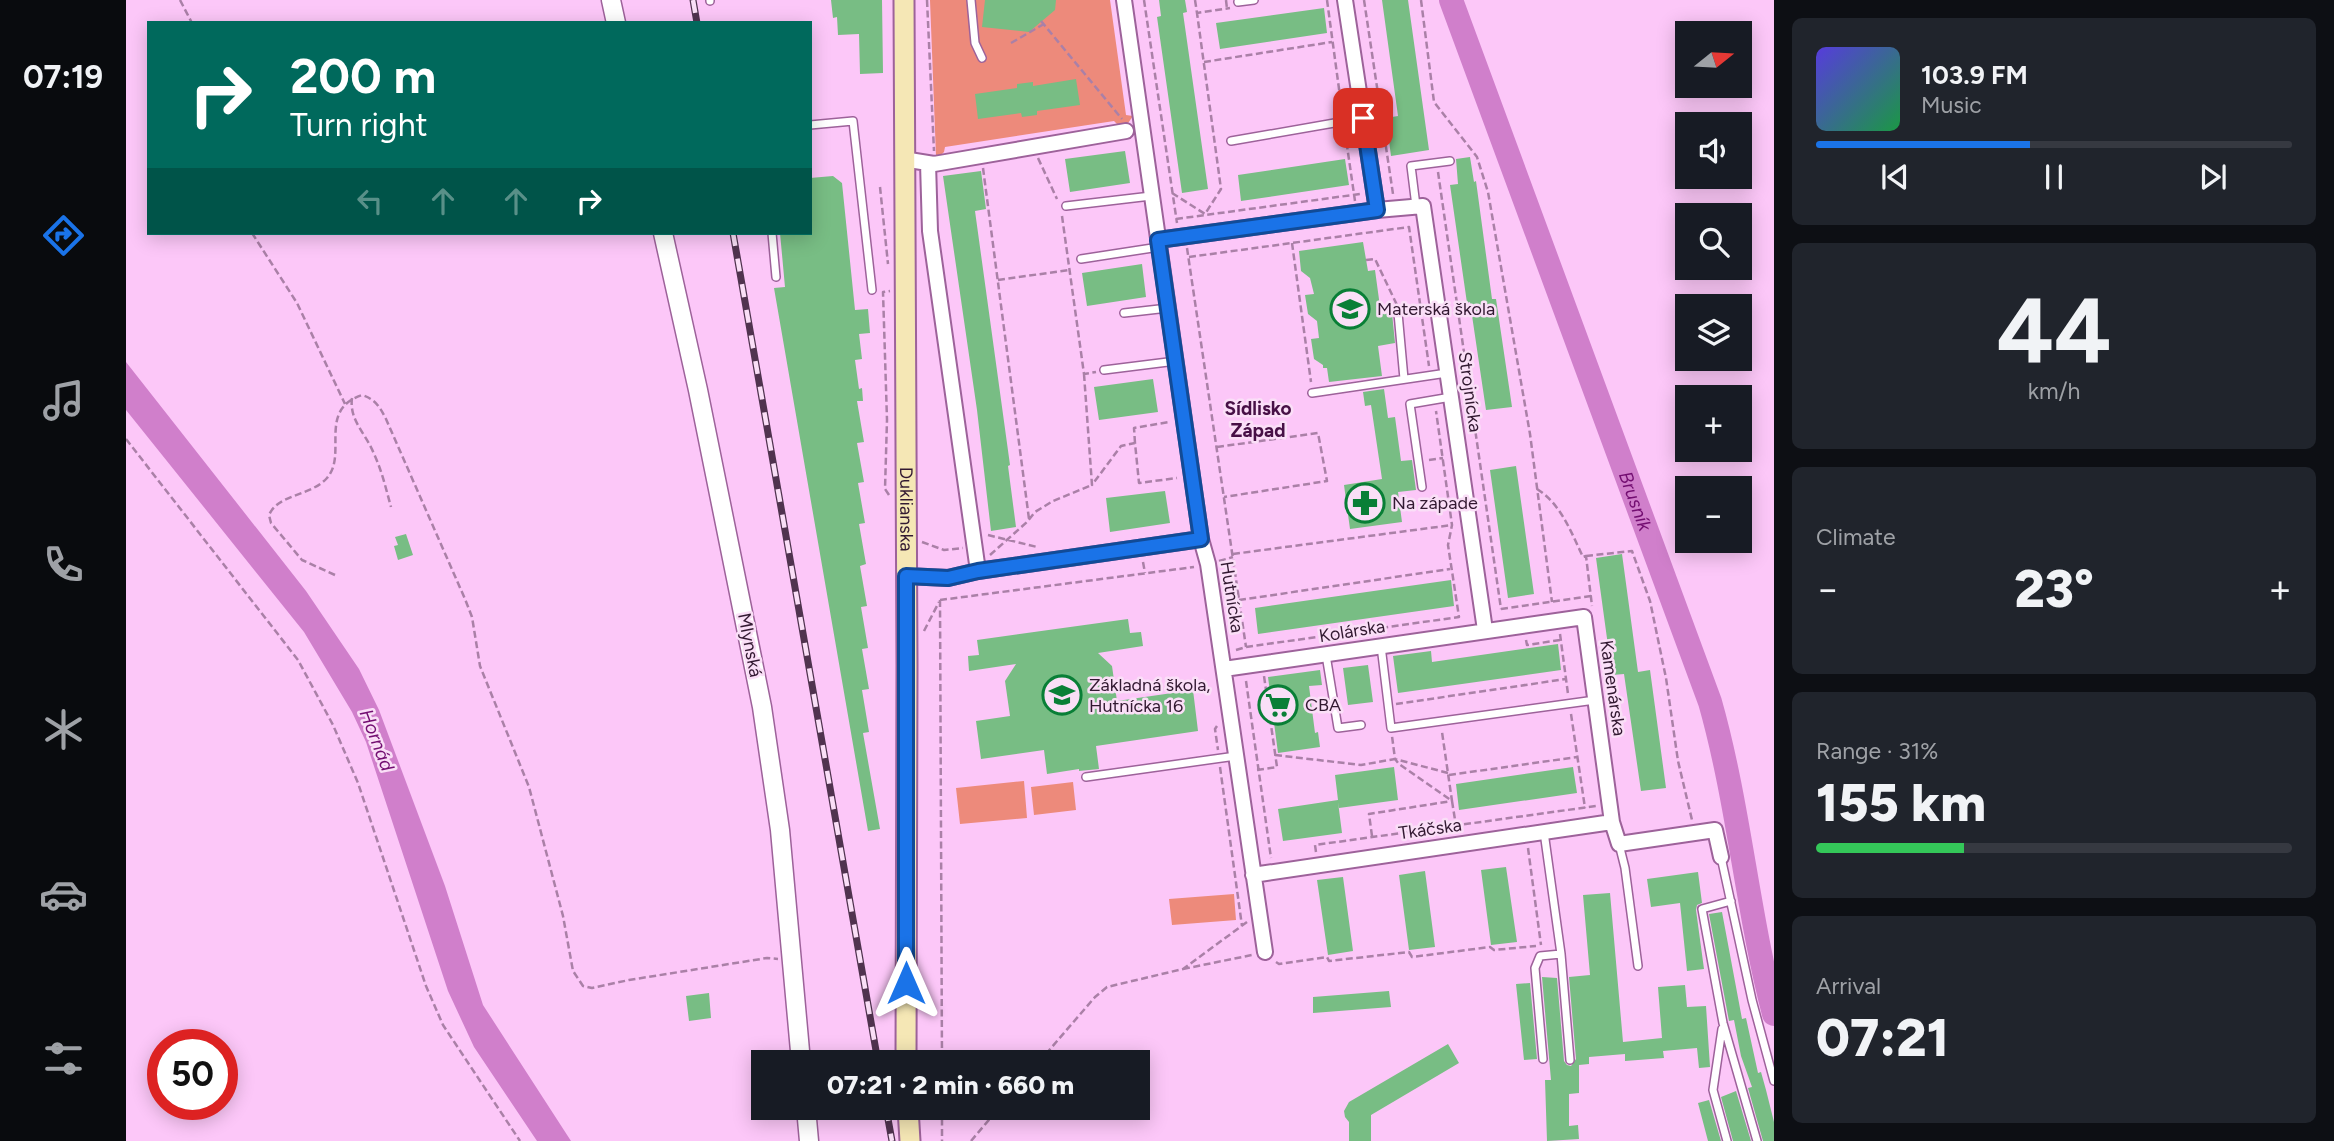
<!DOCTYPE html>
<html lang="en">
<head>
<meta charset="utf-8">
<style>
  body { margin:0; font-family:Figtree,sans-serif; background:#20242c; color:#f1f3f6; height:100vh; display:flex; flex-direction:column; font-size:26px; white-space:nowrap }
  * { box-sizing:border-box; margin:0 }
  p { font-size:23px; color:#9ea1a6 }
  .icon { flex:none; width:38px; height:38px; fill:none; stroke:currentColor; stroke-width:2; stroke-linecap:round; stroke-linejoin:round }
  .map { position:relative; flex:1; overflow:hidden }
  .sheet { display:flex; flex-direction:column; gap:18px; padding:18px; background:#0d0f14; width:560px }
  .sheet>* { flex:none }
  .top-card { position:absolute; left:21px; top:21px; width:665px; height:214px; border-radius:0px; box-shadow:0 4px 18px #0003; background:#00695c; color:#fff; overflow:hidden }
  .needle { width:46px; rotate:72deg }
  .tools { position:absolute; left:1549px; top:21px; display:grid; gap:14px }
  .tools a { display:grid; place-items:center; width:77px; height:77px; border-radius:0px; background:#171b24; box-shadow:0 4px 18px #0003; font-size:35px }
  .speed { position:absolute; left:21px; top:1029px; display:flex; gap:14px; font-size:35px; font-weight:700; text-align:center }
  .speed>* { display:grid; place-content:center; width:91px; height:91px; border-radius:50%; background:#171b24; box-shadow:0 4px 18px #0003; line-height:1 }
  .speed .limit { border:10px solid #d22; background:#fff; color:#111 }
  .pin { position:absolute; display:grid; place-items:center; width:60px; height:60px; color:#fff; margin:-30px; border-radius:14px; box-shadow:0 4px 10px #0006 }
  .me { position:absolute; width:77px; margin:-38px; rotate:0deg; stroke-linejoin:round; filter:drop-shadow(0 0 5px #0008) }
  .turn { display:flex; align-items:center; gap:24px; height:147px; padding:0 28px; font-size:32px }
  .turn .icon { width:91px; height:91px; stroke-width:2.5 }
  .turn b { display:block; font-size:49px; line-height:60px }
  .lanes { display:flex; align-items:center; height:66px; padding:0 28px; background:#0003; justify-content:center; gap:35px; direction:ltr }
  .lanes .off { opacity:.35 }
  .big { font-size:52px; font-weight:800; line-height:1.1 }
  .sheet .tile { flex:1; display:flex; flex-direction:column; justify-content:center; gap:10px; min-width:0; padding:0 24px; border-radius:10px; background:#20242c }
  .sheet .dial { align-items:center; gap:0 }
  .dial b { font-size:91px; line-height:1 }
  .song { display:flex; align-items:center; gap:21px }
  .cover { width:84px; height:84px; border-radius:10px; background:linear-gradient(135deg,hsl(250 70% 55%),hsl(140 70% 35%)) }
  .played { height:7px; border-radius:4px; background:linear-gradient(90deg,#1a73e8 45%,#363941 45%) }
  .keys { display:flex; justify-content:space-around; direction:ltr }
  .heat { display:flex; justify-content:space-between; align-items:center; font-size:38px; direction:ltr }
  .charge { height:10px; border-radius:5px; background:linear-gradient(90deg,#34c759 31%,#363941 0) }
  .trip { position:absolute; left:625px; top:1050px; width:399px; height:70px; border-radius:0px; background:#171b24; box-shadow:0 4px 18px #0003; font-weight:800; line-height:70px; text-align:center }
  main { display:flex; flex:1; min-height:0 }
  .tabs { display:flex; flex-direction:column; width:126px; justify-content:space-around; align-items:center; background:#090b0e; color:#9ea1a6 }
  .tabs .icon { width:49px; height:49px }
  .tabs .on { color:#1a73e8 }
  .tabs b { font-size:32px; color:#f1f3f6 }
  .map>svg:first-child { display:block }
  .green { fill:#ed8a7b }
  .water { fill:#d07fcb }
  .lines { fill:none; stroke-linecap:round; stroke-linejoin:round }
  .river { stroke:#d07fcb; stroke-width:24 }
  .building { fill:#78bd84 }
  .service-casing { stroke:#9d629a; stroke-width:10 }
  .minor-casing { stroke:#9d629a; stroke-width:18 }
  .tertiary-casing { stroke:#9d629a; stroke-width:21 }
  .secondary-casing { stroke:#9d629a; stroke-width:23 }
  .path { stroke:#aa80a7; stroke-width:2.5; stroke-dasharray:7 3.5; stroke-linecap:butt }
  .service { stroke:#fff; stroke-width:7 }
  .minor { stroke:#fff; stroke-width:14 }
  .tertiary { stroke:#fff; stroke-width:18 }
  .secondary { stroke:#f5e7b5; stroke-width:19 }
  .rail-casing { stroke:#50334f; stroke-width:7 }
  .rail { stroke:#fadff7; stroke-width:4.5; stroke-dasharray:13; stroke-linecap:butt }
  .route-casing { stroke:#114b97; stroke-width:18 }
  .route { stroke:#1a73e8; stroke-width:12 }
  .labels { text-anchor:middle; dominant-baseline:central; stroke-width:5; stroke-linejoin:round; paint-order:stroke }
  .poi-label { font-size:18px; fill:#321931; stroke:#fadff7; text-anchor:start }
  .street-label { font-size:18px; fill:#321931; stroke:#fadff7 }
  .neighbourhood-label { font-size:19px; font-weight:bold; fill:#471046; stroke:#fadff7 }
  .water-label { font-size:19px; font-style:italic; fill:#730e71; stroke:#fadff7 }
</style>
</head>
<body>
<main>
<nav class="tabs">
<b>07:19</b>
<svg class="icon on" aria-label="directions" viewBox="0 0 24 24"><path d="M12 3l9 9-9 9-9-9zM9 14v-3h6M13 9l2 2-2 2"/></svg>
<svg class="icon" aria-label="music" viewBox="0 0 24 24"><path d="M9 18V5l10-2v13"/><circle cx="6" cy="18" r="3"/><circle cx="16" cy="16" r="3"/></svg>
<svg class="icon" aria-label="phone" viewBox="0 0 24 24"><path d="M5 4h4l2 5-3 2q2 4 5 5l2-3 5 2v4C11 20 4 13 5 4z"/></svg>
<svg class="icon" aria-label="climate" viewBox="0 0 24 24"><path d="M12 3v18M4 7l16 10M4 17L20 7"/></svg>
<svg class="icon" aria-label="car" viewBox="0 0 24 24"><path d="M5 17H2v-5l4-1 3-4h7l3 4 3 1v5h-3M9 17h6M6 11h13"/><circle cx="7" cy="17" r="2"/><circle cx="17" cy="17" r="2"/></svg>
<svg class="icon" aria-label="filters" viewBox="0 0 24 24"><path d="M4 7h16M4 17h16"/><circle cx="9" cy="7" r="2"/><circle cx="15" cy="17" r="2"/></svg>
</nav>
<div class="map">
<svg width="1648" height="1141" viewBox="0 0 1648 1141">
  <rect width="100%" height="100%" fill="#fcc7f8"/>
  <path class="green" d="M804,0H984L1000,115L1007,116L1000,126L992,125L988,121L819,147L818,152L814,156H810Z
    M898,781L901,818L834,824L830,788Z
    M947,782L950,810L908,815L905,787Z
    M1108,894L1110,920L1046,925L1043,899Z"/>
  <path class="water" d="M0,362L180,591L233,669L253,710L319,886L357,1005L445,1141H411L348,1047L322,991L240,742L226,712L178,632L0,410Z"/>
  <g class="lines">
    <path class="river" id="s1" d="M1325,0L1584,702C1613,804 1621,911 1648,1014"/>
  </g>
  <path class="building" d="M705,0H756L757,73L734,74L733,34L712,35L711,17L707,18Z
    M859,0H930L929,10L903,32L856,27Z
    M1033,0H1059L1061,12L1057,13L1082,189L1056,193L1031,17L1035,16Z
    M1256,0H1282L1303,150L1265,156L1260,118L1272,116Z
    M1198,8L1201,33L1094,49L1090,23Z
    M950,79L954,105L911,111V115L896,117L895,113L852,119L849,94L891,88V84L907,82V86Z
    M999,151L1004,183L944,192L939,159Z
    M1344,157L1348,182L1350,181L1366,299H1370L1386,407L1360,410L1344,302L1341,303L1324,185L1332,184L1330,159Z
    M1219,159L1223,185L1115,201L1112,175Z
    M855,171L860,209L849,211L884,465L882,466L890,527L865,531L851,410L817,176Z
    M707,176L716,183L729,310L742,309L744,333L733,334L736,359L729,360L733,389L736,388L737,401H731L738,442L731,443L738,482L732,483L739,523L733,524L740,564L734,566L741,606L735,607L742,648L736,649L743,689L736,690L743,732L737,733L754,829L742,831L648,288L659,287L654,233H684V178Z
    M1237,242L1242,271L1249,270L1255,314L1266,313L1269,343L1252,346L1256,376L1203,382L1201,368H1197V365L1188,359L1185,339L1193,338L1191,321L1182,314L1179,295L1188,294L1184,278L1175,271L1173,251Z
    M1016,264L1020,297L961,306L956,273Z
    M1027,379L1032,412L973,420L968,387Z
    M1258,389L1262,418L1269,417L1275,461L1286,460L1290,490L1272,492L1276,522L1224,529L1218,485L1256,479L1245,405L1239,406L1237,392Z
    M1390,466L1408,594L1382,598L1364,470Z
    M1039,491L1044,523L984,532L980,498Z
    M280,534L287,555L272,560L268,546L272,545L269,537Z
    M1496,554L1512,672L1524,670L1540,788L1515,791L1498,674L1486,675L1470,558Z
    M1325,580L1328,606L1132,634L1129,608Z
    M1002,619L1004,633L1015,632L1017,646L972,653L986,666L991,701L1067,690L1072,731L970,746L973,769L953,771V769L921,774L918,750L855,759L850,721L884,716L879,681L890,664L843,671L842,656L853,655L851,640Z
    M1432,644L1435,670L1272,693L1267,656L1305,651L1306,662Z
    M1242,665L1247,702L1222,705L1217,668Z
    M1194,670L1196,685L1183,686L1189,733L1192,732L1194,747L1152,753L1142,677Z
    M1268,767L1272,800L1213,808L1212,802L1216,833L1157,841L1152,809L1212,800L1209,775Z
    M1447,767L1451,793L1333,810L1330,784Z
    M1380,867L1391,942L1365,945L1355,870Z
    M1299,871L1309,947L1283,950L1273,875Z
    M1572,872L1576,903L1571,905L1570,910L1578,969L1561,971L1554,903L1525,907L1521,879Z
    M1217,877L1227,951L1202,955L1191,880Z
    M1484,893L1497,1042L1536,1038L1532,987L1559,985L1561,1007L1580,1006L1584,1067L1573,1068L1571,1048L1537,1051L1538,1058L1499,1061V1054L1463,1057V1064L1453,1065V1093L1443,1094V1126L1452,1125L1453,1139L1421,1141L1419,1080H1425L1416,977L1431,978L1438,1061L1441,1065L1445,1066L1450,1059L1443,977L1464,975L1457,895Z
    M1596,912L1616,1019L1620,1018L1632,1073L1635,1072L1640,1090L1648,1122V1141H1637L1622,1088L1626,1087L1615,1056L1608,1020L1603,1021L1583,914Z
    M1404,983L1411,1059L1398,1060L1390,984Z
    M1263,991L1265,1007L1187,1013V997Z
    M583,993L585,1018L563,1021L560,996Z
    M1322,1044L1333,1063L1245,1115V1141H1223V1122L1219,1117L1218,1111L1223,1102Z
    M1610,1091L1625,1141H1607L1595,1097Z
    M1583,1100L1595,1141H1582L1572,1103Z"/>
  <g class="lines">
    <g class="service-casing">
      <path id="service" d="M584,0V1
        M845,0L849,43L856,58
        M1112,2L1128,0
        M684,125L727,121L746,290
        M1105,141L1237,118
        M940,206L1025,196
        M1290,206L1285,166L1324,161
        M646,233L650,277
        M955,259L1033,247
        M998,313L1042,308
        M1272,313L1278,379
        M978,370L1050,361
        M1186,393L1321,373
        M1296,487L1284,404L1325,397
        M1255,646L1265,728L1469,700
        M1200,655L1212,728L1235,725
        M960,777L1110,756
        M1418,832L1435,954L1444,1060
        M1493,844L1499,868L1512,966
        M1595,857L1626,1000L1648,1081
        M1605,901L1576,909L1597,1023L1631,1141
        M1596,1029L1587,1090L1601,1141
        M1417,1059L1409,968L1414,956L1435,954"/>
    </g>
    <g class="minor-casing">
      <path id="minor" d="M998,0L1075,539L1082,564L1139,952
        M1219,0L1251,210
        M777,159L808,164L1000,131
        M802,163L804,231L852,571
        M1032,240L1251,210L1297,206L1359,630
        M780,576L822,578L852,571L1075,539
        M1098,669L1458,617L1486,822L1493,844L1589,830L1595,857
        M1127,875L1486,822"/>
    </g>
    <g class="tertiary-casing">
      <path id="tertiary" d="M485,0L490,23
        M537,233L572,390L636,707L654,830L675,1062
        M680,1108L683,1141"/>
    </g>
    <g class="secondary-casing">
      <g id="secondary">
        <path id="s2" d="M778,0L781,665L780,1062"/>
        <path d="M782,1108L784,1141"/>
      </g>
    </g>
    <path class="path" d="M54,0L66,23
      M801,0L808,151
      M1018,0L1051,223
      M1069,0L1071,13L1104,8
      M1100,0L1101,9
      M1201,0L1216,111
      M1238,0L1267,194
      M1295,0L1308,102L1351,157L1362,192L1404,434L1426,602
      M915,21L996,119
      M885,43L918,24
      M1078,62L1206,42
      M1219,132L1229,201
      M912,158L931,199
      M857,168L903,519
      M1312,172L1375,609
      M754,187L762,264
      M1046,193L1079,214L1095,189L1071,13
      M936,216L958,374L970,372
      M1050,219L1234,194
      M126,233L171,303L219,404
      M1166,243L1185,382
      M1061,248L1120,647
      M1063,257L1283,227L1303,366
      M1240,260L1249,259L1271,305
      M872,280L943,270
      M1281,312L1295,311
      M958,374L966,485L995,446L1009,443L1013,483L1051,478
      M226,398C223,421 240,433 248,454C256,471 260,489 265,507
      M0,439L172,660L207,725L232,783L300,986L317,1025L394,1141
      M1009,443L1008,428L1043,422
      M1091,447L1192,433L1201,481L1098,497
      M1303,460L1317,458
      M1411,489C1435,504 1445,532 1457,557L1460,556L1466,606
      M763,495L759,489L761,420L757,292L764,291
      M862,535L911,547V549
      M796,542L818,550L837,548
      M1107,554L1326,525
      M864,555L901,522L909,512L927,501L966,485
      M1460,556L1506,551L1524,601L1540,678L1552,761L1566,820
      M1093,561L1107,557
      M1017,562L1019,573
      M209,575L176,560L145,523L143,515C152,494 185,496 201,478C222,454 191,410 236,395C249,399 254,407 260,419L339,599L346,617L354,666L403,787L437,916L447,971L457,986L466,988L503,980L641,958L652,959
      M1098,581L1112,591
      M814,600L1068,567
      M814,600L816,1062
      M1113,600L1324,569
      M1375,609L1465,596
      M798,631L813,602
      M1434,634L1442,694
      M1400,640L1401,645L1434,640
      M1110,650L1120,647L1333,617L1322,545L1326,525L1310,411
      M1120,681L1145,858
      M1270,704L1440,679
      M1445,714L1459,808
      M1091,726L1089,729L1092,750
      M1149,755L1235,765L1269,759L1266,736
      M1094,767L1116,926
      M1131,770L1151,767L1138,676
      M1322,773L1269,759L1273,764L1326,801L1330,826
      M1323,775L1451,757
      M1246,836L1243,814L1326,801L1316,732
      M1402,848L1415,945
      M1190,852L1189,845L1470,806
      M1150,962L1153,964L1201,957L1203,961L1283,952L1286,957L1364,947L1368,950L1410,946
      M1057,969L1126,955
      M913,1062L969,997L981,987L1057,969L1121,922
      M816,1108V1141
      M845,1141L873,1108"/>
    <use href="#service" class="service"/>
    <use href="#minor" class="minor"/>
    <use href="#tertiary" class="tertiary"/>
    <use href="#secondary" class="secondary"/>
    <g class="rail-casing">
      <path id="rail" d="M567,0L571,23
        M607,233L752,1062
        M760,1108L766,1141"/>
    </g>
    <use href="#rail" class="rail"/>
  </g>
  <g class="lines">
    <g class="route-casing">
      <path id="route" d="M780,983V576L822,578L852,571L1075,539L1032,240L1251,210L1237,118"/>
    </g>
    <use href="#route" class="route"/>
  </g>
  <defs>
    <g id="school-ring" transform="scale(2.0125)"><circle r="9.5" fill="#fadff7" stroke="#097f36" stroke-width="1.5"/><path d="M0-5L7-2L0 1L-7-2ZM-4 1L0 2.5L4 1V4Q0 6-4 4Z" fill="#097f36"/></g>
    <g id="pharmacy-ring" transform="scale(2.0125)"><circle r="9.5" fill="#fadff7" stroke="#097f36" stroke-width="1.5"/><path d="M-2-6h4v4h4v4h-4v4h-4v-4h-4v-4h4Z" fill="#097f36"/></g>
    <g id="supermarket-ring" transform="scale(2.0125)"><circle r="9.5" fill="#fadff7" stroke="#097f36" stroke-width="1.5"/><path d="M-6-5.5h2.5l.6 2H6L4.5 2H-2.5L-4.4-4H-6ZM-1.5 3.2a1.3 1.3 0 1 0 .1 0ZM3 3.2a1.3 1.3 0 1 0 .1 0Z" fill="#097f36"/></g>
  </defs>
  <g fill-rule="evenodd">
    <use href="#school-ring" x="1224" y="309"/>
    <use href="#pharmacy-ring" x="1239" y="503"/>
    <use href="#school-ring" x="936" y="695"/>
    <use href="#supermarket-ring" x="1152" y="705"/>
  </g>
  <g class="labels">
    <g class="poi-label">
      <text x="1251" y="309">Materská škola</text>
      <text x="1266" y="503">Na západe</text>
      <text x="963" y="685">Základná škola,<tspan x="963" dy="21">Hutnícka 16</tspan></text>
      <text x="1179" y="705">CBA</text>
    </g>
    <g class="street-label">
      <text transform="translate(1344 392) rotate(82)">Strojnícka</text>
      <text stroke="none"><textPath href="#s2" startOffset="509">Duklianska</textPath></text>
      <text transform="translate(1106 597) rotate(81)">Hutnícka</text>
      <text transform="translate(1226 631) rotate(-9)">Kolárska</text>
      <text transform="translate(624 645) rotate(79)">Mlynská</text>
      <text transform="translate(1487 688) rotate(82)">Kamenárska</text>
      <text transform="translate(1304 829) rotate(-8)">Tkáčska</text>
    </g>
    <g class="neighbourhood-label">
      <text x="1132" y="408">Sídlisko<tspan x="1132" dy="22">Západ</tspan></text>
    </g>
    <g class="water-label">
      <text stroke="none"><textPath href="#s1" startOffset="534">Brusník</textPath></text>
      <text transform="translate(251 740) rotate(69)">Hornád</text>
    </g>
  </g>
</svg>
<div class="tools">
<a><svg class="needle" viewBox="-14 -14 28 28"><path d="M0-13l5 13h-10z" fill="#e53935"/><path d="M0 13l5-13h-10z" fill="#9ea1a6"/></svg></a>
<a><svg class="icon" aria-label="sound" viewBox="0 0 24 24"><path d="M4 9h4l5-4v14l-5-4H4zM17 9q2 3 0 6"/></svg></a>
<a><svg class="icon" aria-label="search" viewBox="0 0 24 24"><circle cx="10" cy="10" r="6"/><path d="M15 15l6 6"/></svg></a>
<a><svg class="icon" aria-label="layers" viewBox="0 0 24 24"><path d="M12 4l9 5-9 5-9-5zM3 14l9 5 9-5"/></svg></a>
<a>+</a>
<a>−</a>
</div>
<div class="speed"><div class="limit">50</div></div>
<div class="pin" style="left:1237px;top:118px;background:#d93025"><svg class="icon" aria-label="arrive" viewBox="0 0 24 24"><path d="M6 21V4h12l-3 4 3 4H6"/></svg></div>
<svg class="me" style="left:780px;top:983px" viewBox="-20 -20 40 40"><path d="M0-17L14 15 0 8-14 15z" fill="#1a73e8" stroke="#fff" stroke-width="4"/></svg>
<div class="trip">07:21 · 2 min · 660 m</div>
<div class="top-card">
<div class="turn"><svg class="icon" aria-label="right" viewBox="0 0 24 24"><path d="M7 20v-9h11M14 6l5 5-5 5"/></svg><div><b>200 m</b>Turn right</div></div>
<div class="lanes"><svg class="icon off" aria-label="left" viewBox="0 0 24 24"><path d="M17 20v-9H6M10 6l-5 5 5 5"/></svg><svg class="icon off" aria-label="ahead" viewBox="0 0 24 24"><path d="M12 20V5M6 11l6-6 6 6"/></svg><svg class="icon off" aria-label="ahead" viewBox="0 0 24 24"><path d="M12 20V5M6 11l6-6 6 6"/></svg><svg class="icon" aria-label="right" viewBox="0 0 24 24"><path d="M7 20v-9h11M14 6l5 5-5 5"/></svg></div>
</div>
</div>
<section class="sheet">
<div class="tile">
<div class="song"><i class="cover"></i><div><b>103.9 FM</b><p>Music</p></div></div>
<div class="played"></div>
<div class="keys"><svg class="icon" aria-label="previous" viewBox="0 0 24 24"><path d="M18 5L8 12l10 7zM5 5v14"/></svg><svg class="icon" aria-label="pause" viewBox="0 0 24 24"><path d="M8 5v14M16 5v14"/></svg><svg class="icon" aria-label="next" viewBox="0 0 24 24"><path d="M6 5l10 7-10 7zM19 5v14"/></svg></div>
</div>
<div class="tile dial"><b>44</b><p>km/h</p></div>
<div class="tile"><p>Climate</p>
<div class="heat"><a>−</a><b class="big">23°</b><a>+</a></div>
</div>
<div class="tile"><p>Range · 31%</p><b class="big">155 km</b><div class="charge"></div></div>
<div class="tile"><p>Arrival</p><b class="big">07:21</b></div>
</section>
</main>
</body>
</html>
